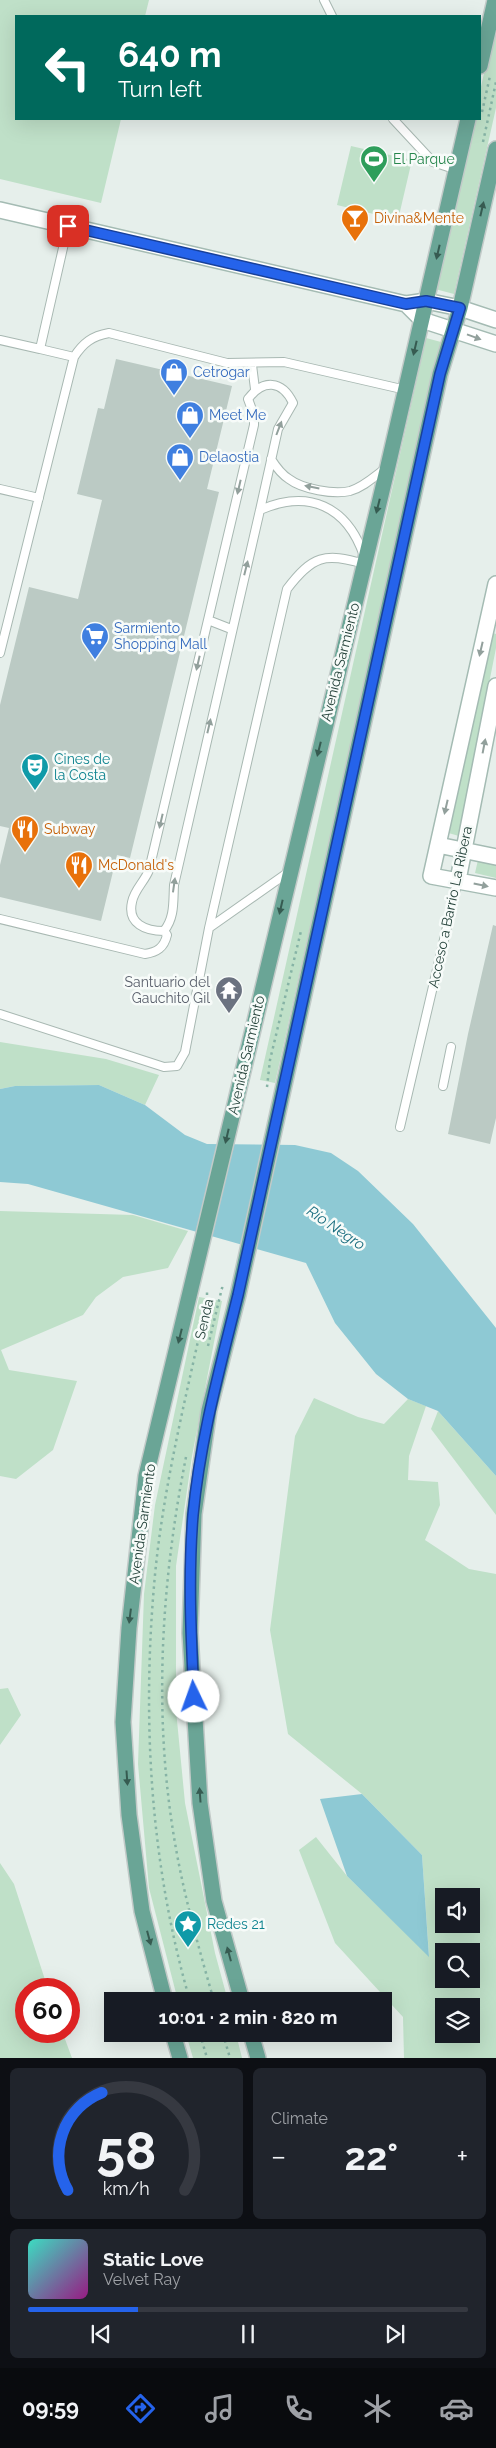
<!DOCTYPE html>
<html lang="en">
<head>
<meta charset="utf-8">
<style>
  body { margin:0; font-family:Raleway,sans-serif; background:#20242c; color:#f1f3f6; height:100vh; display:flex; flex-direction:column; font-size:19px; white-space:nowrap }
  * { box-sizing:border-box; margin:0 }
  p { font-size:16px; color:#9ea1a6 }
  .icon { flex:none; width:28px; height:28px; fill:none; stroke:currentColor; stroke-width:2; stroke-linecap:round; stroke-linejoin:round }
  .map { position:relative; height:2058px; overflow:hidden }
  .drawer { display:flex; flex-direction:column; gap:10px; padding:10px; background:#0d0f14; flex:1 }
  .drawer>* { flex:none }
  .top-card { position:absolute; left:15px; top:15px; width:466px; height:105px; border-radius:0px; box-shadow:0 5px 20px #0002; background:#00695c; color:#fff; overflow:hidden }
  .buttons { position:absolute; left:435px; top:1888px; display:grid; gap:10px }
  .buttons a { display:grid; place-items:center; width:45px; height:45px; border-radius:0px; background:#171b24; box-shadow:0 5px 20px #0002; font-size:25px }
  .speed { position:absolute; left:15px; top:1978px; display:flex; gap:10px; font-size:25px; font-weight:700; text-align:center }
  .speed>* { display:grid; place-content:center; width:65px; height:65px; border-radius:50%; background:#171b24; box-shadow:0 5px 20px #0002; line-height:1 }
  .speed .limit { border:8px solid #d22; background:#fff; color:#111 }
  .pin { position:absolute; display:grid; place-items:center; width:42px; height:42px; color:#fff; margin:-21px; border-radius:10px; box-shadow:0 2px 8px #0006 }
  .me { position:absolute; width:55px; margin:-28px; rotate:357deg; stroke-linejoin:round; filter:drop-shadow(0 0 4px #0008) }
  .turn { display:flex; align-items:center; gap:18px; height:105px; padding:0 20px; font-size:22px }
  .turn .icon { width:65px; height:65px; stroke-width:2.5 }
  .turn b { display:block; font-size:35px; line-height:42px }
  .big { font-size:38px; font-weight:700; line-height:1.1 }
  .drawer .card { flex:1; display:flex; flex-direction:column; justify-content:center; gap:8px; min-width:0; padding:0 18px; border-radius:8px; background:#20242c }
  .drawer .dial { align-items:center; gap:0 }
  .dial svg { height:130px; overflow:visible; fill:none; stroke:#363941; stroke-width:7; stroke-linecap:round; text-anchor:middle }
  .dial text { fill:#f1f3f6; stroke:none }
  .song { display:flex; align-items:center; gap:15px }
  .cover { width:60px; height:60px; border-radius:8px; background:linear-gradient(135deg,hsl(170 70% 55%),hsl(310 70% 35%)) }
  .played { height:5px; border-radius:2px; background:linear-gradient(90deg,#2563eb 25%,#363941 25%) }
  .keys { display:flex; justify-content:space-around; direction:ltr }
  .heat { display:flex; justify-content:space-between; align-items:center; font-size:28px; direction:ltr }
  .drawer .tiles { flex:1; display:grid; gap:10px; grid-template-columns:1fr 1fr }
  .card:last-child { grid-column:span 2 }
  .trip { position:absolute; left:104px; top:1992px; width:288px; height:50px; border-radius:0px; background:#171b24; box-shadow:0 5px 20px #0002; font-weight:700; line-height:50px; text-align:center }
  .tab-bar { display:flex; height:80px; justify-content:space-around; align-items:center; background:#090b0e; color:#9ea1a6 }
  .tab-bar .icon { width:35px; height:35px }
  .tab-bar .current { color:#2563eb }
  .tab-bar b { font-size:22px; color:#f1f3f6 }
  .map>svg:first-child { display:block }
  .green { fill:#bfe0c8; fill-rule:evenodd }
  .water { fill:#8ec9d4 }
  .building { fill:#bbcac4 }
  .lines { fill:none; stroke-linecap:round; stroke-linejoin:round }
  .lane-casing { stroke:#a8b8b2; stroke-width:10 }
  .secondary-casing { stroke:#a4bbb3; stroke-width:18 }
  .primary-casing { stroke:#c2cac8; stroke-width:18 }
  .path { stroke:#86b3a5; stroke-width:2.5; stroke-dasharray:2.5 4; stroke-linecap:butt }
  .lane { stroke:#fff; stroke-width:8 }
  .secondary { stroke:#fff; stroke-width:15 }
  .primary { stroke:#6aa596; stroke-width:15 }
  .oneway { fill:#365b51 }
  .oneway2 { fill:#92a09c }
  .route-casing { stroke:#184099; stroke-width:12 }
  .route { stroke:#2563eb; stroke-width:9 }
  .labels { text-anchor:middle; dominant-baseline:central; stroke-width:5; stroke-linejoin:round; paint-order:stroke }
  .leisure-label { font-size:14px; fill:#27864d; stroke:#f7fbf9; text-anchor:start }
  .food-label { font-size:14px; fill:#c56008; stroke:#f7fbf9; text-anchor:start }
  .shop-label { font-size:14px; fill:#366cbe; stroke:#f7fbf9; text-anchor:start }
  .street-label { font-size:14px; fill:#24423a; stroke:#f7fbf9 }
  .culture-label { font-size:14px; fill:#0d838f; stroke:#f7fbf9; text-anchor:start }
  .worship-label { font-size:14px; fill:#5b616d; stroke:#f7fbf9; text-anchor:end }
  .water-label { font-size:15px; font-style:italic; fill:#1c6f80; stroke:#f7fbf9 }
</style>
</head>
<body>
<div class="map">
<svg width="496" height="2058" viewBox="0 0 496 2058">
  <rect width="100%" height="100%" fill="#e6efeb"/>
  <path class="green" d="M0,0H149L145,16H16V119H121L101,203L0,179Z
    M496,20V108L454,294L435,289L474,119H480V91Z
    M351,146L412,160L398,220L337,205Z
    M426,338L441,342L275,1083L260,1080Z
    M490,632L496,634V648L459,836L445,832Z
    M478,860L496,865V878L475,873Z
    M0,1042L106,1059L159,1075L145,1105L99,1085L15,1086L0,1089Z
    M0,1211L133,1215L188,1231L168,1268L123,1277L96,1297L83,1315L1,1350L9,1370L77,1381L53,1450L16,1479L0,1476Z
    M199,1297L222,1301L192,1456L176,1566V1710L185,1803L215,1953L228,2001H178L149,1888L138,1764L144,1594L155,1505Z
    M314,1398L358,1417L384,1424L408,1399L426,1406L409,1456L408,1480L438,1482L440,1505L425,1540L469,1569L496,1574V2058H404L403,2017L335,1943L299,1850L316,1837L347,1876L429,1956L422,1855L362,1794L288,1734L270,1630L295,1436ZM444,1896H471V1924H444ZM444,1951H471V1979H444ZM444,2006H471V2034H444Z
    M438,1411L496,1476V1515L431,1429Z
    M8,1688L21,1715L0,1745V1689Z
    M0,1863L14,1884L48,1989H26V2031H62L72,2058H0Z
    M186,2034H236L242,2058H193Z"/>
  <path class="water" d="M99,1085L145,1105L185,1135L207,1144L295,1145L331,1153L358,1171L413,1224L496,1328V1476L438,1411L408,1399L376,1374L335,1323L306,1263L28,1184L0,1182V1089L15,1086Z
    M362,1794L422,1855L429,1957L347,1876L320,1799Z"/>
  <path class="building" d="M116,359L232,386L207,489L219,492L130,858L117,855L101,921L0,897V865L9,828L0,826V705L29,587L78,599L102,500L77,494L98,408L104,409Z
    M493,925L496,926V1118L490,1144L448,1134L468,1034Z"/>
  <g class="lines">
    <g class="lane-casing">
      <path id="lane" d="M324,0L332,16
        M393,119L433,162L457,170
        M0,340L40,349
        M74,357C83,343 92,336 109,333L227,363L284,362L406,390
        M252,365L255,389
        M271,459C276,467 281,474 289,479C302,489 334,495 350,491C364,487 375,476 386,468
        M0,489L39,498
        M208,620L231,629
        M0,653L74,357L40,349L68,226
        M0,919L145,954C157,952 164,948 167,935L164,931
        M209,928L287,589C312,556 325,552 364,564
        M164,931C146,931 127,924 132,902C134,890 145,881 149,870L254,425V415L248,399C263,379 282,380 293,403L278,429L260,510
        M164,931C175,917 173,902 174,885L260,510C309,489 347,506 364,556
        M0,1014L164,1067L177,1066L185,1052L209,928L290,871
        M443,1086L451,1047
        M400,1127L458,880"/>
    </g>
    <g class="secondary-casing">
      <path id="secondary" d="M0,210L406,304L426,301L460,308L496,320
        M406,304L422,320L496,344
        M496,584L431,876L496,888
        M438,845L496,857
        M458,880L496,686"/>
    </g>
    <g class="primary-casing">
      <path id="primary" d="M480,66L495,0
        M165,2001L142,1911L129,1815L123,1722L129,1628L146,1476L388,466L468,119
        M242,2001L214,1901L200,1803L190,1633L194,1514L209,1410L238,1295L440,374L460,308L496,149
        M173,2034L180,2058
        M251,2034L258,2058"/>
    </g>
    <path class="path" d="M482,112L490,76
      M483,142L496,82
      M267,1087L270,1060L301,931
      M208,1346L222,1288L224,1289
      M186,1457C161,1583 153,1716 175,1843C184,1896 199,1949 214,2001
      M190,2001C151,1867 142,1725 154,1586C162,1489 187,1394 207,1300V1290
      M200,2034L207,2058
      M223,2034L230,2058"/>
    <use href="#lane" class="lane"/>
    <use href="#secondary" class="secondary"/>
    <use href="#primary" class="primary"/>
  </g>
  <defs><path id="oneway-solid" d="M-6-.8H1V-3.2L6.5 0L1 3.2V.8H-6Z" transform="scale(1.25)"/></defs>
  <g class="oneway">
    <use href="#oneway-solid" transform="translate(482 209) rotate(-77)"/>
    <use href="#oneway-solid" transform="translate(438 252) rotate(103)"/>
    <use href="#oneway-solid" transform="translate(415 348) rotate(103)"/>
    <use href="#oneway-solid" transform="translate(378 506) rotate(104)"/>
    <use href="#oneway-solid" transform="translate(319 749) rotate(104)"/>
    <use href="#oneway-solid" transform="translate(281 907) rotate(103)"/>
    <use href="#oneway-solid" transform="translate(227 1136) rotate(103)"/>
    <use href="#oneway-solid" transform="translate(180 1336) rotate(104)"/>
    <use href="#oneway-solid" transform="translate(130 1616) rotate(97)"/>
    <use href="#oneway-solid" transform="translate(127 1778) rotate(86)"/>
    <use href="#oneway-solid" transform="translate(200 1795) rotate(-94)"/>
    <use href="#oneway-solid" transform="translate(149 1938) rotate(75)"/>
    <use href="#oneway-solid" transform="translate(229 1954) rotate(-105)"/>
  </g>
  <g class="oneway2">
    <use href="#oneway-solid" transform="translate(474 337) rotate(20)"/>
    <use href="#oneway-solid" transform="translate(279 428) rotate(-69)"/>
    <use href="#oneway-solid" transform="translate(239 487) rotate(103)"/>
    <use href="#oneway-solid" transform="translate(312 487) rotate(-169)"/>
    <use href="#oneway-solid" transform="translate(246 568) rotate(-76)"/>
    <use href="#oneway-solid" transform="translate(481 649) rotate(103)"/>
    <use href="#oneway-solid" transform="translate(198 663) rotate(103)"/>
    <use href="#oneway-solid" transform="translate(209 726) rotate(-77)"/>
    <use href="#oneway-solid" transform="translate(484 746) rotate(-79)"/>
    <use href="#oneway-solid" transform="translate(446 807) rotate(103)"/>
    <use href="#oneway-solid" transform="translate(161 821) rotate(103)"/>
    <use href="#oneway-solid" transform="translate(174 885) rotate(-82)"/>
    <use href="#oneway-solid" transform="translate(481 885) rotate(12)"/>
  </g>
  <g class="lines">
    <g class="route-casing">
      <path id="route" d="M68,226L406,304L426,301L460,308L440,374L238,1295C220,1368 200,1440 193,1515C188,1576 191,1636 194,1697"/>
    </g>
    <use href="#route" class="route"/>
  </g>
  <defs>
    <g id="stadium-pin" transform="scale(1.4375)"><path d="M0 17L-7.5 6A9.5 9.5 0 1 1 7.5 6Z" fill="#2e9e5b" stroke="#f7fbf9"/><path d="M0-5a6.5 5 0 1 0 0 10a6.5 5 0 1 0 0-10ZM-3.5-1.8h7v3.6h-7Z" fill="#fff"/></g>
    <g id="bar-pin" transform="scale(1.4375)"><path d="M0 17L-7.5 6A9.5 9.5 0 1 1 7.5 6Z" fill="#e8710a" stroke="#f7fbf9"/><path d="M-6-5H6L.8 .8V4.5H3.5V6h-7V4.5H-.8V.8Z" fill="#fff"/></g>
    <g id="shop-pin" transform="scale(1.4375)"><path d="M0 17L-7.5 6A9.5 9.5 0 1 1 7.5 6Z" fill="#3f7fe0" stroke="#f7fbf9"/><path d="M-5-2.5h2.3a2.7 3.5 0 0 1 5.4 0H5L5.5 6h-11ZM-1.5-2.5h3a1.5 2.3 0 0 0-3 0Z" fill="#fff"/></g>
    <g id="supermarket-pin" transform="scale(1.4375)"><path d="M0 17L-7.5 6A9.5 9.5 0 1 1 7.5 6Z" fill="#3f7fe0" stroke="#f7fbf9"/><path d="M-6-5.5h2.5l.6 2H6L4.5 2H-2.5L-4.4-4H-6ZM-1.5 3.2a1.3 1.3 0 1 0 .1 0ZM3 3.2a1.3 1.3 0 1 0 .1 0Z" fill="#fff"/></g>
    <g id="theatre-pin" transform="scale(1.4375)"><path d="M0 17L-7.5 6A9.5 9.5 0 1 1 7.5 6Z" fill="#0f9aa8" stroke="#f7fbf9"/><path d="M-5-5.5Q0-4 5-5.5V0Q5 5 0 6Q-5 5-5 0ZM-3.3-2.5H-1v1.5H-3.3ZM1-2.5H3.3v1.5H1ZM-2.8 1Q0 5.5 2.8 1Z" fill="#fff"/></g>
    <g id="restaurant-pin" transform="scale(1.4375)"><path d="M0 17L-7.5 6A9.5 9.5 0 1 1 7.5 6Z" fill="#e8710a" stroke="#f7fbf9"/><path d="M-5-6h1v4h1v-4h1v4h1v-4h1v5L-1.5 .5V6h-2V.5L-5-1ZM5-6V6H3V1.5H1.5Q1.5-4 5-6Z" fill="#fff"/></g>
    <g id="temple-pin" transform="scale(1.4375)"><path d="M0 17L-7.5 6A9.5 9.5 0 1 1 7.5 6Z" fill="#6b7280" stroke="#f7fbf9"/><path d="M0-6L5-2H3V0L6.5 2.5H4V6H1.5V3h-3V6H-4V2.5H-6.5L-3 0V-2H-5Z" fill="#fff"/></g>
    <g id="sight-pin" transform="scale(1.4375)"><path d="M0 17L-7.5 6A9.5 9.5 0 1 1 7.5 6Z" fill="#0f9aa8" stroke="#f7fbf9"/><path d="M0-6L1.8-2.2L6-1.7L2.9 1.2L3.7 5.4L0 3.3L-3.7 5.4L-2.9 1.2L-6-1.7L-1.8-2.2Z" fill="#fff"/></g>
  </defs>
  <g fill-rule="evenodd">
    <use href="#stadium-pin" x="374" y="159"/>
    <use href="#bar-pin" x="355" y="218"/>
    <use href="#shop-pin" x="174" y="372"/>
    <use href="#shop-pin" x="190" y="415"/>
    <use href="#shop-pin" x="180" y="457"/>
    <use href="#supermarket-pin" x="95" y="636"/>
    <use href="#theatre-pin" x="35" y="767"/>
    <use href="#restaurant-pin" x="25" y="829"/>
    <use href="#restaurant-pin" x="79" y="865"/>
    <use href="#temple-pin" x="229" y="990"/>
    <use href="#sight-pin" x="188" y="1924"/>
  </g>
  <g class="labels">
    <g class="leisure-label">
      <text x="393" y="159">El Parque</text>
    </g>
    <g class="food-label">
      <text x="374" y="218">Divina&amp;Mente</text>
      <text x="44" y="829">Subway</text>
      <text x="98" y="865">McDonald's</text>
    </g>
    <g class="shop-label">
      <text x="193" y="372">Cetrogar</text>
      <text x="209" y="415">Meet Me</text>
      <text x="199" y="457">Delaostia</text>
      <text x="114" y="628">Sarmiento<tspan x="114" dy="16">Shopping Mall</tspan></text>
    </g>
    <g class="street-label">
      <text transform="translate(340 662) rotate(-76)">Avenida Sarmiento</text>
      <text transform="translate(450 907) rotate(-78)">Acceso a Barrio La Ribera</text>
      <text transform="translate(246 1055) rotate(-77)">Avenida Sarmiento</text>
      <text transform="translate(204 1319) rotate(-77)">Senda</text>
      <text transform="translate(142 1524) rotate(-82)">Avenida Sarmiento</text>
    </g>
    <g class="culture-label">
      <text x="54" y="759">Cines de<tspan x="54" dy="16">la Costa</tspan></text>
      <text x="207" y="1924">Redes 21</text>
    </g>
    <g class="worship-label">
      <text x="210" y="982">Santuario del<tspan x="210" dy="16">Gauchito Gil</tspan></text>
    </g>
    <g class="water-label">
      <text transform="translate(336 1228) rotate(34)">Río Negro</text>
    </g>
  </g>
</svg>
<div class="buttons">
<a><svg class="icon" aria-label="sound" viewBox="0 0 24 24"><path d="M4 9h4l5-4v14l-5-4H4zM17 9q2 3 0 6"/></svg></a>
<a><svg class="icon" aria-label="search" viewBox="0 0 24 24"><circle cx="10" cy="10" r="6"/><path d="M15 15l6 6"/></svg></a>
<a><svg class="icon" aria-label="layers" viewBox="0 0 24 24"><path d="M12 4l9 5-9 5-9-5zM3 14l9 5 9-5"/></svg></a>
</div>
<div class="speed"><div class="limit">60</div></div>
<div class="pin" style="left:68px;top:226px;background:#d93025"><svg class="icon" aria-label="arrive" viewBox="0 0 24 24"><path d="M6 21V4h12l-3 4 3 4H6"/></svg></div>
<svg class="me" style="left:194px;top:1697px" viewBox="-20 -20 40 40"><circle r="19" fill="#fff"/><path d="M0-13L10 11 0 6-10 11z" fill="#2563eb"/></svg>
<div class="trip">10:01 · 2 min · 820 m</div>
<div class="top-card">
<div class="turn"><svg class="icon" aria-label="left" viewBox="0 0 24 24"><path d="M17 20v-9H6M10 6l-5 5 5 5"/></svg><div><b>640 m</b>Turn left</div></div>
</div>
</div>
<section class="drawer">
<div class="tiles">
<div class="card dial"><svg viewBox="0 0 100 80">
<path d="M14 69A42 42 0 1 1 86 69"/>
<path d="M14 69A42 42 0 0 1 35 9" stroke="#2563eb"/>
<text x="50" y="56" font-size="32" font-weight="700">58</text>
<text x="50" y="72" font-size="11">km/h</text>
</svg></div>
<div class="card"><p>Climate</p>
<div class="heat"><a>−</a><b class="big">22°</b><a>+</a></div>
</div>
<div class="card">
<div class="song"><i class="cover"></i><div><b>Static Love</b><p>Velvet Ray</p></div></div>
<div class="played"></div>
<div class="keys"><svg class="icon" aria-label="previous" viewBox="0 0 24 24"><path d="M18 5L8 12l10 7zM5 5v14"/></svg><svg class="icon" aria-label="pause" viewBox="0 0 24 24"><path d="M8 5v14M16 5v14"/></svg><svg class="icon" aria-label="next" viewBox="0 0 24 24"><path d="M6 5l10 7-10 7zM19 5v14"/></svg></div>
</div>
</div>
</section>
<nav class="tab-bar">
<b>09:59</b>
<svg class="icon current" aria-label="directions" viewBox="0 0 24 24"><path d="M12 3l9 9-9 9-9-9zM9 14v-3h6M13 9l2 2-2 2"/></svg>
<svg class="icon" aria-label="music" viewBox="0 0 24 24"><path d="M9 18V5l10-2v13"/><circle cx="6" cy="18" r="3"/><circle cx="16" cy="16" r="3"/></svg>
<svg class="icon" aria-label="phone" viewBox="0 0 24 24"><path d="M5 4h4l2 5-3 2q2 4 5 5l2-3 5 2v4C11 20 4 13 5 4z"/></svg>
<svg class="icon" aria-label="climate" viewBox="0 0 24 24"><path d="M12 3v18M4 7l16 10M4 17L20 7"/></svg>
<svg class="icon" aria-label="car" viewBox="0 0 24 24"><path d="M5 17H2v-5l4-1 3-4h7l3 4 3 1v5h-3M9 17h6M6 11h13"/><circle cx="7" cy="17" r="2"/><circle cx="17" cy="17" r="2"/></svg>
</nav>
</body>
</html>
